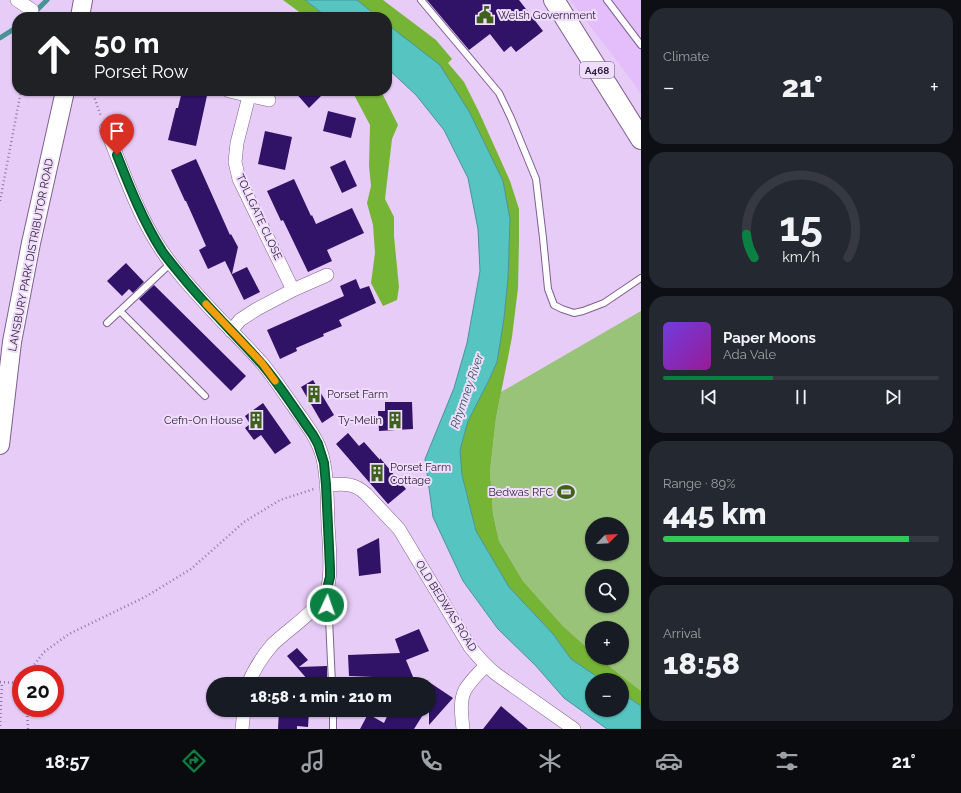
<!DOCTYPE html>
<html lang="en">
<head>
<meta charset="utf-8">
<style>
  body { margin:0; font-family:Raleway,sans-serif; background:#242831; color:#f1f3f6; height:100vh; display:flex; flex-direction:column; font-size:15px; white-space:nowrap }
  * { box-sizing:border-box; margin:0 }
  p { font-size:13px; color:#9ea1a6 }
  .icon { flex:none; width:22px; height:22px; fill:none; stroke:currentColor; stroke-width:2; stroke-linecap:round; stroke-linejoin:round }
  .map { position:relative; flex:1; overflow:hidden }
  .sheet { display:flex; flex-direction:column; gap:8px; padding:8px; background:#0d0f14; width:320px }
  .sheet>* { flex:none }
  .banner { position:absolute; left:12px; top:12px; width:380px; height:84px; border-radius:16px; box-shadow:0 1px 3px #0004; background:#202124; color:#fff; overflow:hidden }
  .needle { width:26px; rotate:66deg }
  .fabs { position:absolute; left:585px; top:517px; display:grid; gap:8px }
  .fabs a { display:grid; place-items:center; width:44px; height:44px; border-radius:50%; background:#171b24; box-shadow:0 1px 3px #0004; font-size:20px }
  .speed { position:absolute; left:12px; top:665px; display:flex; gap:8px; font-size:20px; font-weight:700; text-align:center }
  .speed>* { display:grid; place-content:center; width:52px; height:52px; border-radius:50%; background:#171b24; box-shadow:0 1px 3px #0004; line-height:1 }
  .speed .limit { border:6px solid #d22; background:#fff; color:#111 }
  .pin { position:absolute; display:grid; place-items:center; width:34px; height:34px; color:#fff; margin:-41px -17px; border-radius:50% 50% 50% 0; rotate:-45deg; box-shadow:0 0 4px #0007 }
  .pin .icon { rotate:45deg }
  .me { position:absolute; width:44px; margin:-22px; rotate:3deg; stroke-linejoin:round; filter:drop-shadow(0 0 3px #0008) }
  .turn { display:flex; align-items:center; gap:14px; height:84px; padding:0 16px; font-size:18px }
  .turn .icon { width:52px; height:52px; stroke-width:2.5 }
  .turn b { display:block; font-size:28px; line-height:34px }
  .big { font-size:30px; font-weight:800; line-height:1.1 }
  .sheet .tile { flex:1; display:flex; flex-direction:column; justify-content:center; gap:6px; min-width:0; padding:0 14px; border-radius:16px; background:#242831 }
  .sheet .dial { align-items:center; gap:0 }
  .dial svg { height:104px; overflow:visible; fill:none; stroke:#363941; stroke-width:7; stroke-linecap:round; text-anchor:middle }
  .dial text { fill:#f1f3f6; stroke:none }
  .song { display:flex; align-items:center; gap:12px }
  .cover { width:48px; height:48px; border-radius:6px; background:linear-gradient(135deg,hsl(260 70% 55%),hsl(300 70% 35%)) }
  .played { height:4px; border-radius:2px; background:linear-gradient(90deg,#0b8043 40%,#363941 40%) }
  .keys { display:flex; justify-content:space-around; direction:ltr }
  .heat { display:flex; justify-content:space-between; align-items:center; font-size:22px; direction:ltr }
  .charge { height:6px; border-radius:3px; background:linear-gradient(90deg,#34c759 89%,#363941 0) }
  .trip { position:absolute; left:206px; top:677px; width:230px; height:40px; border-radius:20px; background:#171b24; box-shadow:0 1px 3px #0004; font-weight:800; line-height:40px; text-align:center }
  .menu { display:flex; height:64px; justify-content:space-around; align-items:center; background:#090b0e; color:#9ea1a6 }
  .menu .icon { width:28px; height:28px }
  .menu .active { color:#0b8043 }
  .menu b { font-size:18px; color:#f1f3f6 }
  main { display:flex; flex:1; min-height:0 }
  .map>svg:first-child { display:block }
  .built { fill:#e3befb }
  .green { fill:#9ac37a; fill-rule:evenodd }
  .forest { fill:#76b436 }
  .water { fill:#56c5c1; stroke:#499396 }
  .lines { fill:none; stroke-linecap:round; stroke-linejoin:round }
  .stream { stroke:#499396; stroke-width:5 }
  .building { fill:#301266 }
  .lane-casing { stroke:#7f6091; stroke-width:8 }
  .street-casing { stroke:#7f6091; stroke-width:14 }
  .secondary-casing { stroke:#7f6091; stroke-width:20 }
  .primary-casing { stroke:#7f6091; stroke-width:22 }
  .path { stroke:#8e7a9b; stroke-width:2.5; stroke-dasharray:1 3; stroke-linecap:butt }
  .lane { stroke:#fff; stroke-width:6 }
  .street { stroke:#fff; stroke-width:13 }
  .secondary { stroke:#fff; stroke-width:18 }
  .primary { stroke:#fff; stroke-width:20 }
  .route-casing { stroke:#07532c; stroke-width:10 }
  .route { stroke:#0b8043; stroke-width:7 }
  .slow { stroke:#f59e0b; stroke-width:7 }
  .labels { text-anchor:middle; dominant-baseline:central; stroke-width:4; stroke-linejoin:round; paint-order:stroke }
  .shield { fill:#f0dcfd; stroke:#65576f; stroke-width:1 }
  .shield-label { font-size:10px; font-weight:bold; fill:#2a1e32 }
  .poi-label { font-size:11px; fill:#2a1e32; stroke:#f0dcfd; text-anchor:start }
  .street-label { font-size:11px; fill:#2a1e32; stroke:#f0dcfd }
  .water-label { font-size:12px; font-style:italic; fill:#365857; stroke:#f0dcfd }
</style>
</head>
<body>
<main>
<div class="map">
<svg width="641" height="729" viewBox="0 0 641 729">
  <rect width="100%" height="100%" fill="#e7ccf8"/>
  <path class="built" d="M570,0H641V95L633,82Z"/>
  <path class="green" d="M641,311V691L599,658H622V628H592V652L563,626L523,581L499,541L493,514L490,471L496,418L501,392ZM592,524H622V554H592ZM592,576H622V606H592Z"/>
  <path class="forest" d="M283,0H305L327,17H306Z
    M357,0H383L436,40L452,59L448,63L464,82L479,112L510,181L519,209V242L518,288L512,337L496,418L490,471L493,514L499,541L523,581L563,626L592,652V658H599L641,691V706L622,693V680H602L571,659L553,634L509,587L476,531L462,475L460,450L468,421L489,380L497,362L504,318L508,278L510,219L503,181L470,113L400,35L387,24V17H378Z
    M352,91H381L398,125L392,139L385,199L394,217V236L399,287L397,300L383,306L371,283L375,253L373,225L367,203L371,186L369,166L370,125Z"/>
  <path class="water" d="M305,0H357L378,17H327Z
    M387,24L440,65L470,113L503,181L510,219L508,278L504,318L497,362L489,380L468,421L460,450L462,475L476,531L509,587L553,634L571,659L602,680H592V710H622V693L641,706V729H607L564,698L536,666L498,629L463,581L433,517L425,459L454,388L467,343L480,271L478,229L468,178L444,130L416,95L387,68Z"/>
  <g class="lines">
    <path class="stream" d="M30,17L47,0
      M0,38L17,27"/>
  </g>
  <path class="building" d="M427,0H519L543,31L516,52L511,46L504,52L490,34L469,50Z
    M182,91H208L196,146L168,140L176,108H178Z
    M294,91H326L309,108Z
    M328,111L356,118L351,138L323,131Z
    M265,131L292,137L285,170L258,164Z
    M196,159L230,235L231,234L238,247L232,274L247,267L260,292L244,300L225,261L208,269L199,250L206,246L186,201H185L171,170Z
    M345,160L357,186L342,193L330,167Z
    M294,179L311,216L312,215L316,224L352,208L364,233L327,250L332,261L308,272L283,220L281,221L267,191Z
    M126,263L144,282L133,293L129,289L122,296L107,281Z
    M356,279L360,289L369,286L376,303L339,320L342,326L323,334L324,336L296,348L297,351L280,359L267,330L344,296L340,286Z
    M154,285L246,376L231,391L139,299Z
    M313,380L334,415L322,423L301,387Z
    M385,402H412L413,429L379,431L378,411H385Z
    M263,403L291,443L275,454L261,435L254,440L245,428L250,424L245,416Z
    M348,433L359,446L364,442L380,460V458L406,489L388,504L336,444Z
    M379,538L381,573L359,576L357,549Z
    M419,629L429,651L406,660L416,684H399L397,678L349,676L348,655L400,653L395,639Z
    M297,648L308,660L299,667L327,666V680H308L287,656Z
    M429,682L453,698L429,725Z
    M501,706L528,729H483Z
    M279,710H299L309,711L308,727L297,726V729H278Z
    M390,710H426L414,729H360L368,714L384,723Z"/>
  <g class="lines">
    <g class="lane-casing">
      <path id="lane" d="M421,0L499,93L511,118L536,179L543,238L548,289L554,305L562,309L574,313L583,311L604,303L641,278
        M607,0L641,45
        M120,311L205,396
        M107,323L171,263
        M326,595L329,618L332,684
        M333,710V729"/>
    </g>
    <g class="street-casing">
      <path id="street" d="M17,0L32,10
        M229,91L269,100
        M249,96L237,143L235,162L239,179L293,290
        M106,129C125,175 140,223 170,262C197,298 231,329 261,362C273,376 283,392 294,407C304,422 317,437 322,455C328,477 327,502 328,524C329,542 332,569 328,586C322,609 289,628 272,645C262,657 254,669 248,684
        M231,331L240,320L257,309L293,290L327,275
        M326,485C343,484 353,482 366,494L399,529L470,647C478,657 486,666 496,674L574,729
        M242,729L244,710
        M463,729C462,717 459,702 465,690C470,681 479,673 486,665"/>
    </g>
    <g class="secondary-casing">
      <path id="secondary" d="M80,17L83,0
        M0,445L12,342L31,243L65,91"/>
    </g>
    <g class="primary-casing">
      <path id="primary" d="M554,0L641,139"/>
    </g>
    <path class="path" d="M92,91L101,116
      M0,201L21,91
      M27,674L44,652L69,634L145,597L191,569L244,522L280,500L314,489
      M0,682L20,683L21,682
      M27,708L28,729
      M0,726L2,682"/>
    <use href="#lane" class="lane"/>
    <use href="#street" class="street"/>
    <use href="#secondary" class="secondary"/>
    <use href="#primary" class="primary"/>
  </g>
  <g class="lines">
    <g class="route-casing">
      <path id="route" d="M117,155C130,188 143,221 162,251C169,261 177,270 185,280C209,309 236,335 261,363C280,385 296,411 313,435L318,444L324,463L326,485L330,568V577L326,593L327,605"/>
    </g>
    <use href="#route" class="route"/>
    <path class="slow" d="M206,304L262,363L275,381"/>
  </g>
  <defs>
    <g id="civic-bare" transform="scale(1.38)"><path d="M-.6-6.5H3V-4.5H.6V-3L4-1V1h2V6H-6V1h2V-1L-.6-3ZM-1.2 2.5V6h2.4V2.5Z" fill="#3e6219" stroke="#f0dcfd" stroke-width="2.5" paint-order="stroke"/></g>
    <g id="building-bare" transform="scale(1.38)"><path d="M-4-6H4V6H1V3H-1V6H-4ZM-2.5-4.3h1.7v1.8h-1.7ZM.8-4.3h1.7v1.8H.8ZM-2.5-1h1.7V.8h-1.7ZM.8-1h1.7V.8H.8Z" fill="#3e6219" stroke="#f0dcfd" stroke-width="2.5" paint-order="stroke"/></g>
    <g id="stadium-bare" transform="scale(1.38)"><path d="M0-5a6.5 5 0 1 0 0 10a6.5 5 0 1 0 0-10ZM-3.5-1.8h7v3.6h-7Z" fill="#3e6219" stroke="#f0dcfd" stroke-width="2.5" paint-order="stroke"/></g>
  </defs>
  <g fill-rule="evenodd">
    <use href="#civic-bare" x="485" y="15"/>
    <use href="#building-bare" x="314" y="394"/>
    <use href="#building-bare" x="256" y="420"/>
    <use href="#building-bare" x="395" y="420"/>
    <use href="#building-bare" x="377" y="473"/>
    <use href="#stadium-bare" x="566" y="492"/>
  </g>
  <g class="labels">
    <rect class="shield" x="580" y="62" width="34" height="16" rx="3"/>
    <g class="shield-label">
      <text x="597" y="70">A468</text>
    </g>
    <g class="poi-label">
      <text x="498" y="15">Welsh Government</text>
      <text x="327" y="394">Porset Farm</text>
      <text x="243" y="420" text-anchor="end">Cefn-On House</text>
      <text x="382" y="420" text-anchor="end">Ty-Melin</text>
      <text x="390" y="467">Porset Farm<tspan x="390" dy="13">Cottage</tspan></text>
      <text x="553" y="492" text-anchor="end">Bedwas RFC</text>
    </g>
    <g class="street-label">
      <text transform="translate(259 217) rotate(65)">TOLLGATE CLOSE</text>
      <text transform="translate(31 255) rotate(-79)">LANSBURY PARK DISTRIBUTOR ROAD</text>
      <text transform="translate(446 606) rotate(58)">OLD BEDWAS ROAD</text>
    </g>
    <g class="water-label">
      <text transform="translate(467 391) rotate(-71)">Rhymney River</text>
    </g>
  </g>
</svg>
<div class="fabs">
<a><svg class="needle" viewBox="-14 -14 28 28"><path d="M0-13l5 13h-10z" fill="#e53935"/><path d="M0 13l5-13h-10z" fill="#9ea1a6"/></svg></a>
<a><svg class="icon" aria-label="search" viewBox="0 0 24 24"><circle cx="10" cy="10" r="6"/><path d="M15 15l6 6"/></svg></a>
<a>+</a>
<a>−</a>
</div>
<div class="speed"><div class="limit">20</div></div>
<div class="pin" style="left:117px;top:155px;background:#d93025"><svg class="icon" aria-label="arrive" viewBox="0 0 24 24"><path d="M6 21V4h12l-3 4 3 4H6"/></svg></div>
<svg class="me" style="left:327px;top:605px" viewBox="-20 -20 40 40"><circle r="17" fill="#0b8043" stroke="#fff" stroke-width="3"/><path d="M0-11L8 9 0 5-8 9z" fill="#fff"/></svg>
<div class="trip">18:58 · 1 min · 210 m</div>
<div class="banner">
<div class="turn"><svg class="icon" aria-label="ahead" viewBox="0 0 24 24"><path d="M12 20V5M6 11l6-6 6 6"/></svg><div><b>50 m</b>Porset Row</div></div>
</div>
</div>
<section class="sheet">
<div class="tile"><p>Climate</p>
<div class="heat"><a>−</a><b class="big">21°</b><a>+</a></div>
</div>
<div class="tile dial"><svg viewBox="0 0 100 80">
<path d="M14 69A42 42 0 1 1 86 69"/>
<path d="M14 69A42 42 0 0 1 8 51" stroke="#0b8043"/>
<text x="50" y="56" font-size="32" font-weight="700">15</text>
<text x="50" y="72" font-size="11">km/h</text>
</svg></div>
<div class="tile">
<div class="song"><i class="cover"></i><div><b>Paper Moons</b><p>Ada Vale</p></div></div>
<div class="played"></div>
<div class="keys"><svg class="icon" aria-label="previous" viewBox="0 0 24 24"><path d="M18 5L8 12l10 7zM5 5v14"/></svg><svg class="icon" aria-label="pause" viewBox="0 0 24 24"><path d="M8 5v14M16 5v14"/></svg><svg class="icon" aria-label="next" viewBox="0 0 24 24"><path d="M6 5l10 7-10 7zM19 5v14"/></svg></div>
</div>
<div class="tile"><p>Range · 89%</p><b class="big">445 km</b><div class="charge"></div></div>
<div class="tile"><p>Arrival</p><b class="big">18:58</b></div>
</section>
</main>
<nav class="menu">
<b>18:57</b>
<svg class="icon active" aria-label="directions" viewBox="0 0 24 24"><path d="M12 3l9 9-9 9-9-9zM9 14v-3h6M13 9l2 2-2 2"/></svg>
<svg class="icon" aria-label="music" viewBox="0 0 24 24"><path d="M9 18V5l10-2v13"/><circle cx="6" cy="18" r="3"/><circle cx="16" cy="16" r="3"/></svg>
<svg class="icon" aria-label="phone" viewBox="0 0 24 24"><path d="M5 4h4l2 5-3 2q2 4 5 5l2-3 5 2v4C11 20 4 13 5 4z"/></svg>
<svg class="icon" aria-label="climate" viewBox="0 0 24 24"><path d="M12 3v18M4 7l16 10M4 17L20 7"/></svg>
<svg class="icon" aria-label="car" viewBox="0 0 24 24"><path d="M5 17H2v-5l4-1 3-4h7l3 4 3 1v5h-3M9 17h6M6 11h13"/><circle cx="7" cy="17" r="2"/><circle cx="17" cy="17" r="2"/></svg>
<svg class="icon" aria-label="filters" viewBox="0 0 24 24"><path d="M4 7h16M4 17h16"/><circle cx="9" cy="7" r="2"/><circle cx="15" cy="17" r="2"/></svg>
<b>21°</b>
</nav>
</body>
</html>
